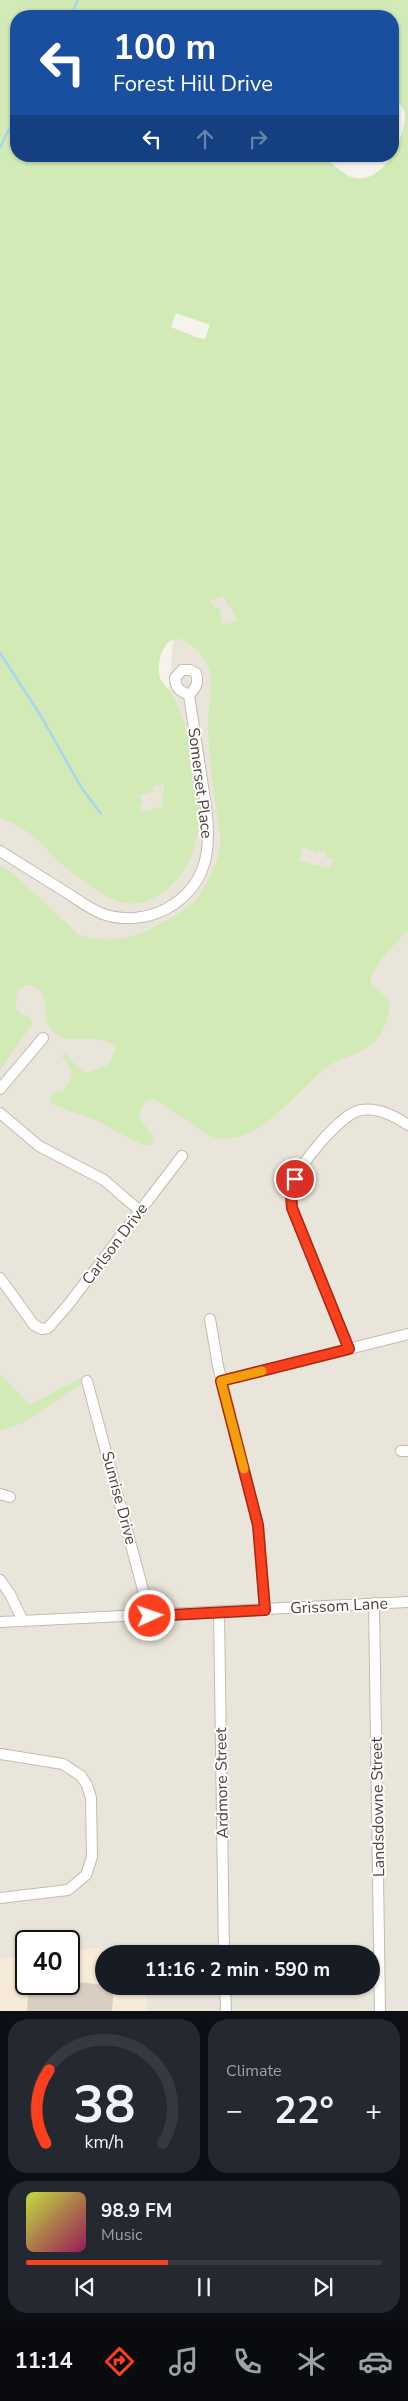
<!DOCTYPE html>
<html lang="en">
<head>
<meta charset="utf-8">
<style>
  body { margin:0; font-family:"Nunito Sans",sans-serif; background:#242831; color:#f1f3f6; height:100vh; display:flex; flex-direction:column; font-size:19px; white-space:nowrap }
  * { box-sizing:border-box; margin:0 }
  p { font-size:16px; color:#9ea1a6 }
  .icon { flex:none; width:28px; height:28px; fill:none; stroke:currentColor; stroke-width:2; stroke-linecap:round; stroke-linejoin:round }
  .map { position:relative; height:2011px; overflow:hidden }
  .drawer { display:flex; flex-direction:column; gap:8px; padding:8px; background:#0d0f14; flex:1 }
  .drawer>* { flex:none }
  .banner { position:absolute; left:10px; top:10px; width:389px; height:152px; border-radius:20px; box-shadow:0 1px 4px #0004; background:#1a4fa0; color:#fff; overflow:hidden }
  .speed { position:absolute; left:15px; top:1930px; display:flex; gap:10px; font-size:25px; font-weight:700; text-align:center }
  .speed>* { display:grid; place-content:center; width:65px; height:65px; border-radius:50%; background:#171b24; box-shadow:0 1px 4px #0004; line-height:1 }
  .speed .limit { border:2px solid #111; border-radius:8px; background:#fff; color:#111 }
  .pin { position:absolute; display:grid; place-items:center; width:42px; height:42px; color:#fff; margin:-21px; border:2px solid #fff; border-radius:50%; box-shadow:0 1px 5px #0007 }
  .me { position:absolute; width:55px; margin:-28px; rotate:87deg; stroke-linejoin:round; filter:drop-shadow(0 0 4px #0008) }
  .turn { display:flex; align-items:center; gap:18px; height:105px; padding:0 20px; font-size:22px }
  .turn .icon { width:65px; height:65px; stroke-width:2.5 }
  .turn b { display:block; font-size:35px; line-height:42px }
  .lanes { display:flex; align-items:center; height:48px; padding:0 20px; background:#0003; justify-content:center; gap:25px; direction:ltr }
  .lanes .off { opacity:.35 }
  .big { font-size:38px; font-weight:700; line-height:1.1 }
  .drawer .tile { flex:1; display:flex; flex-direction:column; justify-content:center; gap:8px; min-width:0; padding:0 18px; border-radius:20px; background:#242831 }
  .drawer .dial { align-items:center; gap:0 }
  .dial svg { height:130px; overflow:visible; fill:none; stroke:#363941; stroke-width:7; stroke-linecap:round; text-anchor:middle }
  .dial text { fill:#f1f3f6; stroke:none }
  .song { display:flex; align-items:center; gap:15px }
  .cover { width:60px; height:60px; border-radius:8px; background:linear-gradient(135deg,hsl(70 70% 55%),hsl(330 70% 35%)) }
  .played { height:5px; border-radius:2px; background:linear-gradient(90deg,#fc3f1d 40%,#363941 40%) }
  .keys { display:flex; justify-content:space-around; direction:ltr }
  .heat { display:flex; justify-content:space-between; align-items:center; font-size:28px; direction:ltr }
  .drawer .tiles { flex:1; display:grid; gap:8px; grid-template-columns:1fr 1fr }
  .tile:last-child { grid-column:span 2 }
  .trip { position:absolute; left:95px; top:1945px; width:285px; height:50px; border-radius:25px; background:#171b24; box-shadow:0 1px 4px #0004; font-weight:700; line-height:50px; text-align:center }
  .menu { display:flex; height:80px; justify-content:space-around; align-items:center; background:#090b0e; color:#9ea1a6 }
  .menu .icon { width:35px; height:35px }
  .menu .on { color:#fc3f1d }
  .menu b { font-size:22px; color:#f1f3f6 }
  .map>svg:first-child { display:block }
  .residential { fill:#eae5da }
  .commercial { fill:#f7ead8 }
  .green { fill:#d2eab5; fill-rule:evenodd }
  .lines { fill:none; stroke-linecap:round; stroke-linejoin:round }
  .stream { stroke:#a9d4f2; stroke-width:2.5 }
  .building { fill:#d8cfc1 }
  .minor-casing { stroke:#c2bbae; stroke-width:12 }
  .minor { stroke:#fff; stroke-width:10 }
  .route-casing { stroke:#a42913; stroke-width:12 }
  .route { stroke:#fc3f1d; stroke-width:9 }
  .slow { stroke:#f59e0b; stroke-width:9 }
  .labels { text-anchor:middle; dominant-baseline:central; stroke-width:4; stroke-linejoin:round; paint-order:stroke }
  .street-label { font-size:16px; fill:#4b4439; stroke:#fff }
</style>
</head>
<body>
<div class="map">
<svg width="408" height="2011" viewBox="0 0 408 2011">
  <rect width="100%" height="100%" fill="#f6f3ec"/>
  <path class="residential" d="M203,550L408,794V2011H147V1986H371V1954H119L95,1948L69,1951V1941H26V1956L0,1959V757L162,755L181,563Z"/>
  <path class="commercial" d="M95,1948L119,1954H104V1986H147V2011H0V1959L26,1956V1984H69V1951Z"/>
  <path class="green" d="M0,0H408V930C395,945 371,964 371,984L389,1000C390,1013 386,1028 377,1039C364,1055 342,1056 327,1067C296,1091 254,1152 210,1136L154,1099L147,1100L139,1112L140,1119L155,1139L151,1145L146,1146C129,1140 116,1130 100,1122C84,1114 63,1111 50,1101L52,1093L63,1091C77,1074 72,1071 61,1055L66,1054L77,1067L86,1073L108,1065L116,1049C102,1030 75,1046 58,1035C35,1022 58,989 26,985L18,991L15,1006L20,1013L31,1018L32,1024L0,1070V865L17,877L79,935C103,943 130,940 152,928C180,914 197,906 210,876C215,867 220,853 220,842C221,831 217,818 216,806C212,780 209,753 208,726C208,710 214,683 209,669C206,659 192,643 183,640C163,633 156,664 160,678C163,686 172,691 175,700C199,757 223,857 157,896C128,913 105,898 81,879C73,873 64,867 57,860C48,851 41,842 32,835C23,828 11,822 0,818ZM16,16H392L393,97C398,101 405,108 405,116C404,141 382,187 351,177C342,173 331,162 323,156H16ZM176,313L210,325L205,339L196,337L171,327ZM224,596L229,608H232L237,621L223,625L219,607L214,609L211,600ZM163,784L165,793L161,794L163,806L142,812L139,805L142,804L140,795L154,791L153,787ZM302,847L318,853L319,850L326,852L325,857L333,859L330,869L299,861Z
    M0,1374L30,1405L80,1378L82,1384L21,1424L0,1431Z"/>
  <g class="lines">
    <path class="stream" d="M70,16L78,0
      M0,148L8,131L10,130L16,110
      M0,653L41,716L81,787L101,814"/>
  </g>
  <path class="building" d="M69,1981L114,1986L112,2011H27L29,1984H69Z"/>
  <g class="lines">
    <g class="minor-casing">
      <path id="minor" d="M182,670H190L196,673C199,683 196,688 189,695C180,691 176,689 175,678Z
        M0,851C21,864 43,878 64,891C77,899 89,909 103,914C123,921 147,919 166,909C221,879 209,825 201,774C197,748 193,722 189,695
        M0,1089L43,1038
        M0,1113L39,1146L104,1180L140,1211
        M0,1278L34,1325L42,1329L48,1328L68,1305L182,1156
        M210,1319L218,1366L258,1525L265,1610
        M349,1349L292,1207C291,1200 290,1192 292,1185C298,1166 341,1113 361,1110C378,1107 395,1116 408,1125
        M87,1381L150,1616
        M221,1381L408,1334
        M401,1451H408
        M0,1494L10,1497
        M0,1580L10,1594L23,1621
        M374,1603L380,2011
        M219,1612L224,1954
        M0,1622L408,1602
        M0,1754L63,1764L81,1776L87,1785L91,1798L92,1857L86,1875L68,1890L0,1898
        M225,1986L226,2011"/>
    </g>
    <use href="#minor" class="minor"/>
  </g>
  <g class="lines">
    <g class="route-casing">
      <path id="route" d="M150,1616L265,1610L258,1525L221,1381L349,1349L292,1208L291,1192L295,1179"/>
    </g>
    <use href="#route" class="route"/>
    <path class="slow" d="M244,1469L221,1381L262,1371"/>
  </g>
  <g class="labels">
    <g class="street-label">
      <text transform="translate(200 783) rotate(83)">Somerset Place</text>
      <text transform="translate(115 1244) rotate(-53)">Carlson Drive</text>
      <text transform="translate(119 1498) rotate(75)">Sunrise Drive</text>
      <text transform="translate(339 1606) rotate(-3)">Grissom Lane</text>
      <text transform="translate(222 1783) rotate(-91)">Ardmore Street</text>
      <text transform="translate(378 1807) rotate(-91)">Landsdowne Street</text>
    </g>
  </g>
</svg>
<div class="speed"><div class="limit">40</div></div>
<div class="pin" style="left:295px;top:1179px;background:#d93025"><svg class="icon" aria-label="arrive" viewBox="0 0 24 24"><path d="M6 21V4h12l-3 4 3 4H6"/></svg></div>
<svg class="me" style="left:150px;top:1616px" viewBox="-20 -20 40 40"><circle r="17" fill="#fc3f1d" stroke="#fff" stroke-width="3"/><path d="M0-11L8 9 0 5-8 9z" fill="#fff"/></svg>
<div class="trip">11:16 · 2 min · 590 m</div>
<div class="banner">
<div class="turn"><svg class="icon" aria-label="left" viewBox="0 0 24 24"><path d="M17 20v-9H6M10 6l-5 5 5 5"/></svg><div><b>100 m</b>Forest Hill Drive</div></div>
<div class="lanes"><svg class="icon" aria-label="left" viewBox="0 0 24 24"><path d="M17 20v-9H6M10 6l-5 5 5 5"/></svg><svg class="icon off" aria-label="ahead" viewBox="0 0 24 24"><path d="M12 20V5M6 11l6-6 6 6"/></svg><svg class="icon off" aria-label="right" viewBox="0 0 24 24"><path d="M7 20v-9h11M14 6l5 5-5 5"/></svg></div>
</div>
</div>
<section class="drawer">
<div class="tiles">
<div class="tile dial"><svg viewBox="0 0 100 80">
<path d="M14 69A42 42 0 1 1 86 69"/>
<path d="M14 69A42 42 0 0 1 16 24" stroke="#fc3f1d"/>
<text x="50" y="56" font-size="32" font-weight="700">38</text>
<text x="50" y="72" font-size="11">km/h</text>
</svg></div>
<div class="tile"><p>Climate</p>
<div class="heat"><a>−</a><b class="big">22°</b><a>+</a></div>
</div>
<div class="tile">
<div class="song"><i class="cover"></i><div><b>98.9 FM</b><p>Music</p></div></div>
<div class="played"></div>
<div class="keys"><svg class="icon" aria-label="previous" viewBox="0 0 24 24"><path d="M18 5L8 12l10 7zM5 5v14"/></svg><svg class="icon" aria-label="pause" viewBox="0 0 24 24"><path d="M8 5v14M16 5v14"/></svg><svg class="icon" aria-label="next" viewBox="0 0 24 24"><path d="M6 5l10 7-10 7zM19 5v14"/></svg></div>
</div>
</div>
</section>
<nav class="menu">
<b>11:14</b>
<svg class="icon on" aria-label="directions" viewBox="0 0 24 24"><path d="M12 3l9 9-9 9-9-9zM9 14v-3h6M13 9l2 2-2 2"/></svg>
<svg class="icon" aria-label="music" viewBox="0 0 24 24"><path d="M9 18V5l10-2v13"/><circle cx="6" cy="18" r="3"/><circle cx="16" cy="16" r="3"/></svg>
<svg class="icon" aria-label="phone" viewBox="0 0 24 24"><path d="M5 4h4l2 5-3 2q2 4 5 5l2-3 5 2v4C11 20 4 13 5 4z"/></svg>
<svg class="icon" aria-label="climate" viewBox="0 0 24 24"><path d="M12 3v18M4 7l16 10M4 17L20 7"/></svg>
<svg class="icon" aria-label="car" viewBox="0 0 24 24"><path d="M5 17H2v-5l4-1 3-4h7l3 4 3 1v5h-3M9 17h6M6 11h13"/><circle cx="7" cy="17" r="2"/><circle cx="17" cy="17" r="2"/></svg>
</nav>
</body>
</html>
